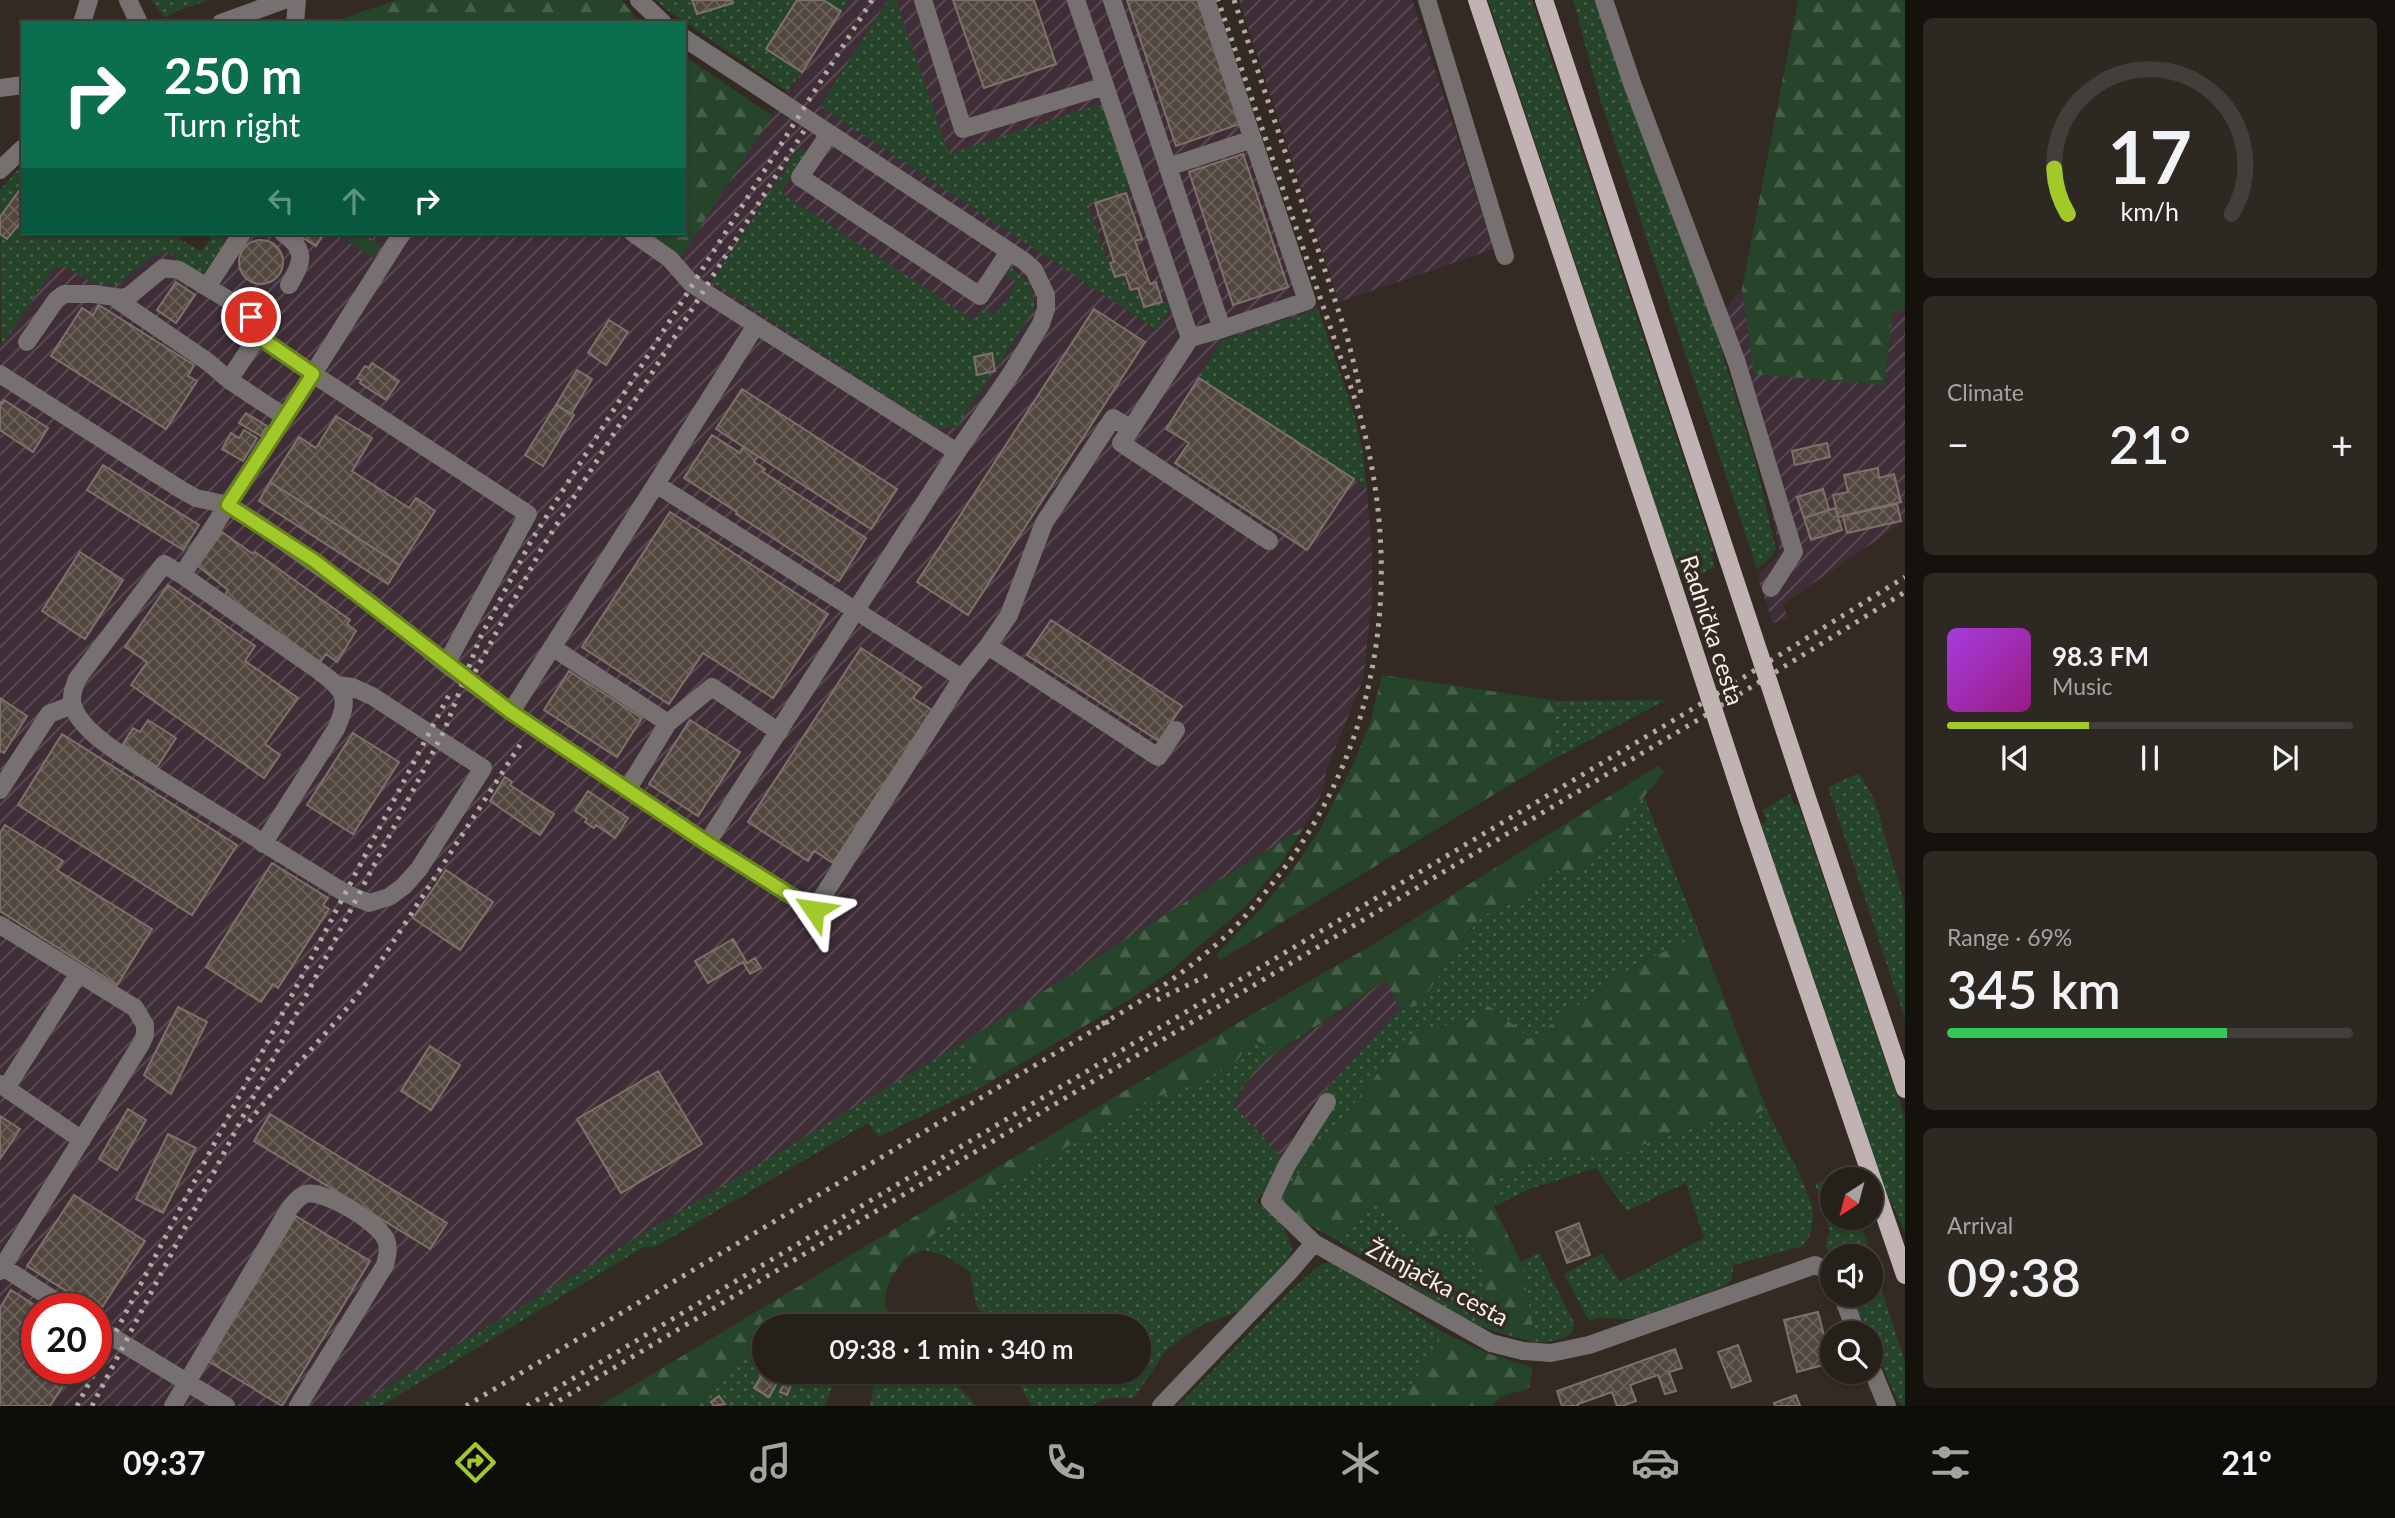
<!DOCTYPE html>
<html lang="en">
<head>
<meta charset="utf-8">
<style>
  body { margin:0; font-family:Lato,sans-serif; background:#2e2823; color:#f1f3f6; height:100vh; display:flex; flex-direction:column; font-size:26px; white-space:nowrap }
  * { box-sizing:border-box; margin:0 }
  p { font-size:23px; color:#a4a3a2 }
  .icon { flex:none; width:38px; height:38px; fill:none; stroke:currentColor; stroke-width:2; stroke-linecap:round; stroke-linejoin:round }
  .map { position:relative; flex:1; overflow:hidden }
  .details { display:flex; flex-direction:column; gap:18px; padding:18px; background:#15120e; width:490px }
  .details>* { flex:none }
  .hud { position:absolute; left:21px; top:21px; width:665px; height:214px; border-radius:0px; box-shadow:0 2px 5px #0004,0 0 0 2px #423e39; background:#0b6e4f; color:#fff; overflow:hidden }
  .needle { width:46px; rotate:216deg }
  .tools { position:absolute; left:1820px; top:1167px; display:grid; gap:14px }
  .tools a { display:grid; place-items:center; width:63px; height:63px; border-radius:50%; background:#26201a; box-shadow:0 2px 5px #0004,0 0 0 2px #423e39; font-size:35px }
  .speed { position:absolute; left:21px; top:1293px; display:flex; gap:14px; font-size:35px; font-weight:700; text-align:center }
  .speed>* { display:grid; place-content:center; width:91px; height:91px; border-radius:50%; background:#26201a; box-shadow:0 2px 5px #0004,0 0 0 2px #423e39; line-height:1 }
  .speed .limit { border:10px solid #d22; background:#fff; color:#111 }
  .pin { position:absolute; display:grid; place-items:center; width:60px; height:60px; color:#fff; margin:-30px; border:4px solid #fff; border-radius:50%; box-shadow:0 2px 7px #0007 }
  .me { position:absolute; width:77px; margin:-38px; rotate:302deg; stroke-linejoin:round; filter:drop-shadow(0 0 5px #0008) }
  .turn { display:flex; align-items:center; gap:24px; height:147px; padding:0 28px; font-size:32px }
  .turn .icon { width:91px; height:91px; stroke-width:2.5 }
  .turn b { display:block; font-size:49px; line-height:60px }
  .lanes { display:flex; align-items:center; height:66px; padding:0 28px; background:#0003; justify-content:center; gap:35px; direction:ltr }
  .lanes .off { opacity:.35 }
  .big { font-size:52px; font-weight:600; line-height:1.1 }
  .details .widget { flex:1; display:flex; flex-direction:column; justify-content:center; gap:10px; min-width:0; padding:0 24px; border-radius:10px; background:#2e2823 }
  .details .dial { align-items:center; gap:0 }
  .dial svg { height:182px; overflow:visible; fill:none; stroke:#423e39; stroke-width:7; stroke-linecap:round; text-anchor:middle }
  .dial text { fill:#f1f3f6; stroke:none }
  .song { display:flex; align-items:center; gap:21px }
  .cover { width:84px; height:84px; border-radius:10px; background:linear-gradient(135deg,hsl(280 70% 55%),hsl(310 70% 35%)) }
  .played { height:7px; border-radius:4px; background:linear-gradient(90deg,#a1c929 35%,#423e39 35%) }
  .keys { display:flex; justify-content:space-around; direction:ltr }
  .heat { display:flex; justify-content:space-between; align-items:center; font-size:38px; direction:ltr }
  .charge { height:10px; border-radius:5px; background:linear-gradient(90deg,#34c759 69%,#423e39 0) }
  .trip { position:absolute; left:752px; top:1314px; width:399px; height:70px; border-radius:35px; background:#26201a; box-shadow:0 2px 5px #0004,0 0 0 2px #423e39; font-weight:600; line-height:70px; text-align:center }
  .tab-bar { display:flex; height:112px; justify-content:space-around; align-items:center; background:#0f0d0a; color:#a4a3a2 }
  .tab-bar .icon { width:49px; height:49px }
  .tab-bar .active { color:#a1c929 }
  .tab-bar b { font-size:32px; color:#f1f3f6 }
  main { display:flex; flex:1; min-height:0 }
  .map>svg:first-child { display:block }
  .industrial { fill:url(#industrial-furrows); fill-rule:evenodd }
  .grass { fill:url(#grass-dots) }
  .forest { fill:url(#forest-firs) }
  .building { fill:url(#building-cross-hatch); stroke:#7d726a; stroke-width:2 }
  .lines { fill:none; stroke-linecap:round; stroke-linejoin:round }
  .minor { stroke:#767070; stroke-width:18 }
  .major { stroke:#c1b3b3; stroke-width:18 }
  .rail { stroke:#b2aba5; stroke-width:5; stroke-dasharray:3.5 7; stroke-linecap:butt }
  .major-bridge { stroke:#c1b3b3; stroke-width:18 }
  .route-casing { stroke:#69831b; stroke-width:18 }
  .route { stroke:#a1c929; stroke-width:12 }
  .labels { text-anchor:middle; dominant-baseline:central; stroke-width:7; stroke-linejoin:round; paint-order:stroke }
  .street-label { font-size:24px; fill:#f6efea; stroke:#332a23 }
</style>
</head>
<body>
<main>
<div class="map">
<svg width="1905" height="1406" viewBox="0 0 1905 1406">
  <defs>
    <pattern id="industrial-furrows" width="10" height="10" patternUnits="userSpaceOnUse" patternTransform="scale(1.75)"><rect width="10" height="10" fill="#3f2e38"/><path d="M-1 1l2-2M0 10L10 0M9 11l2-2" fill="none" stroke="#5b4d55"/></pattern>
    <pattern id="grass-dots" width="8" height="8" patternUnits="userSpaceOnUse" patternTransform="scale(1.75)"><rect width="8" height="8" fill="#26442a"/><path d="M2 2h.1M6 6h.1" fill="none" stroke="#465f49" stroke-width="1.8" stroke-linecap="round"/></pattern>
    <pattern id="forest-firs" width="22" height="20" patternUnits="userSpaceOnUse" patternTransform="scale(1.75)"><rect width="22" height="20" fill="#26442a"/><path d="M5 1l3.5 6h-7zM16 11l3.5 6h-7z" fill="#465f49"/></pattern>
    <pattern id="building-cross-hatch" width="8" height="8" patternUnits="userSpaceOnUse" patternTransform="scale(1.75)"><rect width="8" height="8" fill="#51473f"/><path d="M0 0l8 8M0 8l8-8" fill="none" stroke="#6b625b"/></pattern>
  </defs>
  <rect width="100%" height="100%" fill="#332a23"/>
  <path class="industrial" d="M848,0H1213L1318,309L1221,341L1199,378L1367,488L1372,555V599L1363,680L1326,771L1324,789L1304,827L984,1030L355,1406H0V346L54,268L65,267L94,283L134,271L146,260L157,253L167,252L207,278L235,233H335L374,258L366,235L368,233H645L682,255L787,91L788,92L802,72ZM37,1309H96V1368H37Z
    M1239,0H1412L1494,249L1339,302Z
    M1742,289L1744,299L1884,385L1893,311H1905V521L1783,604L1788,618L1773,623L1757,576L1780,552L1765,481L1715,322Z
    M1386,980L1400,1009L1326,1089L1305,1115L1282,1157L1233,1105L1257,1066L1265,1058L1292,1044Z"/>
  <path class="grass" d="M151,0H209L176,11L165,18Z
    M656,0H848L788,92L667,10Z
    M888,0H896L949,154L1097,105L1106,111L1133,189L1088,204L1114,279L1123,276L1129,293L1136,291L1143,309L1169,300L1171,307L1157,330L820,106Z
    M1488,0H1532L1714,551L1710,553L1715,566L1687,582L1682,570L1678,573Z
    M1573,0H1596L1711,316L1755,460L1776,549L1772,556L1757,569L1599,96Z
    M799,148L806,152L781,192L974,320L983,308L995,315L1017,283L1005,274L1010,267C1027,278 1033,288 1035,308L956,428H937L712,282Z
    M23,164V233H171L201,252L214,233H235L207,278L167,252C146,255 134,274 117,285L94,283L65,267L54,268L1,347L0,190Z
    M1318,309L1354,414L1362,448L1367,488L1199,378L1221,341Z
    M1666,700L1548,762L1558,701Z
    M1859,773L1874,798L1905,905V1019L1828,787Z
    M1790,794L1794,805L1798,804L1905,1118V1232L1880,1178L1761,824L1767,821L1762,810Z
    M1644,797L1700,935L1637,964L1529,1040L1521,1031L1470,1021L1426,1029L1280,1197L1288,1176L1331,1102L1321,1095L1400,1009L1416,1006L1481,916L1524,897L1555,870L1569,874L1578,872Z
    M1253,1039L1279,1051C1256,1063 1246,1083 1233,1105L1282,1157L1284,1162L1272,1183L1256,1201L1280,1223L1287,1234L1292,1248L1289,1258L1271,1282L1247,1308L1200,1326L1167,1349L1134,1398C1120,1397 1103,1396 1092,1406H1032L1012,1372H1139V1326H994L976,1306L970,1272L946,1256L924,1250L906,1257L916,1247L1007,1181L1145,1102L1232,1067Z
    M965,1041L978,1089L878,1137L868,1123L655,1247H644L381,1406H355Z
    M1766,1108C1777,1131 1813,1194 1813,1215C1813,1225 1810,1239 1803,1246L1733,1265L1732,1278L1727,1285L1635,1319L1597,1318L1589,1321L1564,1274L1602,1253L1620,1282L1704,1238L1686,1183L1627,1211L1596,1168L1529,1189L1494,1207L1496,1180L1525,1165L1561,1152L1614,1158L1658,1138L1705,1122H1742Z
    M1843,1174L1845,1179L1832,1180V1218H1858L1871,1256C1846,1256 1815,1266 1830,1231L1815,1184Z
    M1375,1203L1387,1206L1399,1225L1419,1239L1449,1233L1465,1235L1484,1268L1490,1330L1457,1315L1332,1237Z
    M1539,1253L1574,1323C1574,1341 1550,1341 1536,1343L1521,1262Z
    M1871,1257L1905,1362V1406L1898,1402L1871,1340V1334L1868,1333L1851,1295H1871Z
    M1331,1261L1444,1333L1400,1406H1178L1289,1292L1320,1265Z
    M765,1333V1372H837L825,1406H706L709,1390L722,1372Z
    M881,1372H946L976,1406H870L875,1381Z"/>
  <path class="forest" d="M397,0H622L640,23H321L334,21Z
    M1798,0H1905V311H1893L1884,385L1754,374L1742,289Z
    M684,56L772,115L682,256L645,233H684Z
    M335,233H368L367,235L381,246L374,258Z
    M1382,675L1558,701L1548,762L1220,960L1216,955L1262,908L1294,868L1320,829L1354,763L1370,723Z
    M1659,765L1664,772L1612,836L1578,872L1569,874L1555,870L1524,897L1481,916L1469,931L1424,998L1416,1006L1400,1009L1386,980L1279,1051L1253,1039L1232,1067L1145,1102L1007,1181L916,1247C902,1261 881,1284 886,1306C888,1313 894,1321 898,1326H793L775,1324L772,1326H765V1333L722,1372L709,1390L706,1406H599L1273,1002L1374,944Z
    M1304,827L1282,862L1246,906L1169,972L1132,998L978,1089L965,1041Z
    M1700,935L1766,1108L1742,1122H1705L1658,1138L1614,1158L1561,1152L1525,1165L1496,1180L1494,1207L1521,1262L1536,1343L1490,1330L1484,1268L1465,1235L1449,1233L1419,1239L1399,1225L1387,1206L1375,1203L1332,1237C1311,1226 1293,1218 1280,1197L1406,1038L1426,1029L1470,1021L1484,1002L1521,1031L1529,1040L1637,964Z
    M1444,1333L1487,1353L1533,1368L1529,1388L1500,1397L1492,1406H1400Z"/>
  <path class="building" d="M692,0H732L733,3L697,14Z
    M797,0H823L841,11L802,72L766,49Z
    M953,0H1034L1056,64L984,88Z
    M1127,0H1198L1240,124L1176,146Z
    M1243,154L1288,287L1233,305L1189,172Z
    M21,188L23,219L7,239L0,234V217Z
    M1126,193L1142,239L1135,241L1150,284L1156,282L1162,302L1144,307L1138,288L1131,290L1125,274L1115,277L1110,263L1114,262L1095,203Z
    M295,233H324L316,246Z
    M239 262a22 22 0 1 1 44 0a22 22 0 1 1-44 0Z
    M176,282L195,295L176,323L157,310Z
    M99,305L194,365L188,376L197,381L166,429L51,356L82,308L93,315Z
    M1094,309L1145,342L968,615L917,582Z
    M609,320L628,332L606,365L588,353Z
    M992,353L995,371L977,375L974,357Z
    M372,363L399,381L386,400L360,383L361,380L357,378L365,366L369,368Z
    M577,370L592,379L571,414L556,405Z
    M1199,378L1354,479L1307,550L1175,463L1189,443L1166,429Z
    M742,389L897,489L871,529L716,429Z
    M4,400L48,428L33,452L0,430V402L2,403Z
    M556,405L574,415L543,466L525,455Z
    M246,413L267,426L261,436L239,423Z
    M336,416L372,438L352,471L409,508L416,498L435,511L400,565L270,482L299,437L316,448Z
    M244,430L257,438L243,461L222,449L231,433L239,438Z
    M712,435L740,453L744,447L758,456L754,462L765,469L763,472L866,538L839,581L736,514L737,512L684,478Z
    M1827,443L1830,457L1795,465L1792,451Z
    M103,465L199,525L183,550L87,490Z
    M1878,468L1879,478L1894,474L1901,502L1838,517L1833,495L1848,492L1844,475Z
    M270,482L400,565L388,584L259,501Z
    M1823,489L1829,510L1804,518L1797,497Z
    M1897,504L1901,521L1847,533L1843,516Z
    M1835,508L1842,530L1811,540L1804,518Z
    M670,512L828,614L773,698L703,653L669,704L582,647Z
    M222,532L253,554L255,552L350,620L347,624L356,631L337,662L326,654L318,665L225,595L228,590L198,566Z
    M80,552L123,580L85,639L42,611Z
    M168,585L255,646L245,661L298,698L265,744L280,755L264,778L131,685L147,662L125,647Z
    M1051,620L1182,706L1159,741L1027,655Z
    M861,648L921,687L913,698L932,710L833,863L814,851L808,861L748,822Z
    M569,671L642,718L617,757L544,710Z
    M0,698L27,716L4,753L0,751Z
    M148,720L176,738L157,767L123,744L133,728L140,732Z
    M690,720L740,752L698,816L649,784Z
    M353,733L399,762L353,834L307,805Z
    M62,734L237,845L192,915L18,805Z
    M505,777L512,782L510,785L554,814L540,835L490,801Z
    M588,791L628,818L615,838L596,825L594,828L585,822L587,819L575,811Z
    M5,825L63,861L57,870L152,929L117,985L0,911V833Z
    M272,863L328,898L323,905L329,909L278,988L273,984L261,1002L206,967Z
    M446,870L493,902L460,950L413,918Z
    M733,939L747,963L755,958L761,968L750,974L743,962L708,983L695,961Z
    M178,1007L207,1022L171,1094L144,1075Z
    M430,1046L460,1065L431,1110L401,1091Z
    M658,1071L702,1144L621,1193L577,1119Z
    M128,1109L146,1120L117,1170L99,1159Z
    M270,1114L447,1223L430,1249L254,1141Z
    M0,1116L20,1129L0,1159Z
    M168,1134L196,1148L163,1213L136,1199Z
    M74,1195L145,1241L99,1312L27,1266Z
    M296,1216L370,1261L282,1406L208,1361Z
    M1579,1223L1590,1255L1567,1263L1556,1232Z
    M11,1290L41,1309H37V1368H74L50,1406H0V1308Z
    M1818,1312L1831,1363L1797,1372L1784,1320Z
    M1738,1345L1751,1381L1732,1388L1718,1352Z
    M1675,1349L1682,1368L1669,1372L1676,1391L1665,1394L1658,1375L1630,1385L1636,1401L1622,1406H1617L1612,1392L1578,1404V1406H1562L1557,1391Z
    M763,1373L778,1381L769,1397L754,1388Z
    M786,1379L792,1383L787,1395L780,1392Z
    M1796,1395L1800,1406H1775L1774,1403Z
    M719,1396L725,1404L714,1406L711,1402Z"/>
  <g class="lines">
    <path class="minor" d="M128,0L139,23
      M639,0L663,23
      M923,0L963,129L1105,86
      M1076,0L1190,338
      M1112,0L1222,329L1307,301L1206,0
      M1427,0L1505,256
      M1604,0L1633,86L1737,363L1794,552L1771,588
      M82,23L89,0
      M221,23L284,0
      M295,23L297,0
      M684,38L1024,261L1034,270L1046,295V309L1041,324L1012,372L957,452L707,843
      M0,88L23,85
      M829,134L800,177L980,296L1008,253
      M1168,167L1253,139
      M0,170L23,148
      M242,233L207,287C227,300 254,310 258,336L313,374L182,575L164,564L77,679C74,687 70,697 73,706C81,731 119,753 140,767L345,893L369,903L389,897L404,886L419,869L483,768L372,696L352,687L338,685
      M283,233C307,250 303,262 289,285
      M402,233L313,374L528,514L446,664
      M633,233L670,259L692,284L756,325
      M113,297L208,362L229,380L285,417
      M27,342L56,300L64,294H94L122,298L129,296L163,268L179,270L207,287
      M0,374L180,489L196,498L228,505L260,525L369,602L446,664L511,712L707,843L814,910L962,678L988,646L1009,615L1044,523L1113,418L1131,429L1190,338L1222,329
      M229,380L258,336
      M1131,429L1121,443L1269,541
      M656,484L756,325L957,452
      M182,575L319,671C346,691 350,698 336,729L263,844
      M988,646L1158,757L1176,730
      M552,647L668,723
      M511,712L656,484L962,678
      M0,790L49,714L72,705
      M627,790L668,723L712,687L779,732
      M0,925L135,1008L145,1025V1035L141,1044L0,1271
      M0,1084L82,1140
      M6,1088L79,973
      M1314,1243L1270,1201L1287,1165L1327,1102
      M3,1267L68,1309
      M1842,1295L1857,1334
      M96,1327L226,1406
      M1871,1367L1887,1406
      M173,1406L289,1209C294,1203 298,1197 305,1194C324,1189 376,1221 385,1238C390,1247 387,1256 385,1265L298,1406
      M1161,1406L1290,1271L1314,1243L1491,1343L1523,1351L1551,1353L1589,1345L1815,1265L1827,1270L1832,1276"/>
    <path class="major" d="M1477,0L1674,589
      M1544,0L1728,559
      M1803,786L1905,1089
      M1749,818L1905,1275"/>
    <path class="rail" d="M1234,0L1347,336L1361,393
      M475,672L542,548L804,131
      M1157,1000L1208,975
      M1102,1024C1144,1000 1183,974 1219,942C1241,923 1261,898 1279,875C1384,739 1404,570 1358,408L1218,0
      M249,1122C286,1073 332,1031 368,981L520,745
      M77,1406L450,693
      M92,1406L445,729L480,638L531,541L872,0
      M466,1406L1109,1021
      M527,1406L1699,705L1905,577
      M550,1406L1701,718L1905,592"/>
    <path class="major-bridge" d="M1728,559L1803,786
      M1674,589L1749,818"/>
  </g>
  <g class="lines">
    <g class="route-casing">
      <path id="route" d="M251,317L256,325L258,336L313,374L228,505L313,560L511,712L707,843L814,910"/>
    </g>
    <use href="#route" class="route"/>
  </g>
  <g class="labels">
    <g class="street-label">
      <text transform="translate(1713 630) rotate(72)">Radnička cesta</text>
      <text transform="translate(1438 1282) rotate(28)">Žitnjačka cesta</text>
    </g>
  </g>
</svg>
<div class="tools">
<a><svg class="needle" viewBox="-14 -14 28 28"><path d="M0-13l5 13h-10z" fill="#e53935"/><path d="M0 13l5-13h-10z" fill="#a4a3a2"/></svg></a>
<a><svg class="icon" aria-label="sound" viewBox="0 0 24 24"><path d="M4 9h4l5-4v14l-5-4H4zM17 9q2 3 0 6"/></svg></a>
<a><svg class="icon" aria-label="search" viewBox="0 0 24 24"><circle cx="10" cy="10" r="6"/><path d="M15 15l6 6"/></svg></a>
</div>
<div class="speed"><div class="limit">20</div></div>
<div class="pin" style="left:251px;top:317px;background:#d93025"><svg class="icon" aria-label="arrive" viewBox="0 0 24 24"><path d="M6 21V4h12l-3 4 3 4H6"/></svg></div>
<svg class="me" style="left:814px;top:910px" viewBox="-20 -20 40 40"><path d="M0-17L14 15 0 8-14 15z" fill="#a1c929" stroke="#fff" stroke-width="4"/></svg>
<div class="trip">09:38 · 1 min · 340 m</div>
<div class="hud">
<div class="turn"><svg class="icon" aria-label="right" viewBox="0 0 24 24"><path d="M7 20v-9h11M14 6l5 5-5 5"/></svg><div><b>250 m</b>Turn right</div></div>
<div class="lanes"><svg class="icon off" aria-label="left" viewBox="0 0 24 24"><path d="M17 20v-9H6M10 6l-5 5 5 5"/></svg><svg class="icon off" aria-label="ahead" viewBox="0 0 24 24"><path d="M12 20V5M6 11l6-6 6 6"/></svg><svg class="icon" aria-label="right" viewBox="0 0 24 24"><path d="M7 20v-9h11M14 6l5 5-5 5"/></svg></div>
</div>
</div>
<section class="details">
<div class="widget dial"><svg viewBox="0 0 100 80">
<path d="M14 69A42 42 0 1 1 86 69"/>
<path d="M14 69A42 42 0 0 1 8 49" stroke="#a1c929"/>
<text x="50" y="56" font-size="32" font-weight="700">17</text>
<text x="50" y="72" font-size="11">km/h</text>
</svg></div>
<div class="widget"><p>Climate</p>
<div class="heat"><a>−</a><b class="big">21°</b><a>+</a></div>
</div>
<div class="widget">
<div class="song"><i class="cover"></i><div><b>98.3 FM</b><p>Music</p></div></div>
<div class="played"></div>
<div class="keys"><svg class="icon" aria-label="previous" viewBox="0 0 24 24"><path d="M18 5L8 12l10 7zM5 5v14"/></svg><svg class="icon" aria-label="pause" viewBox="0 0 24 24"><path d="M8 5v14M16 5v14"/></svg><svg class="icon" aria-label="next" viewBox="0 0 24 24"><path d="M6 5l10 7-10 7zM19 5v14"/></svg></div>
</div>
<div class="widget"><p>Range · 69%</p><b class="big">345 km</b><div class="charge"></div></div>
<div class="widget"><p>Arrival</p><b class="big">09:38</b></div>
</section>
</main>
<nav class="tab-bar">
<b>09:37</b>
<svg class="icon active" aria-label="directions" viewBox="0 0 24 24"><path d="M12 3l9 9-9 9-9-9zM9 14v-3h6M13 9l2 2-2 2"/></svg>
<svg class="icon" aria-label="music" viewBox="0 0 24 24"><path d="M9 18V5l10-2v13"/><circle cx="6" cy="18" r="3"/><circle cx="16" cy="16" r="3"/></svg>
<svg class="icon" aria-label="phone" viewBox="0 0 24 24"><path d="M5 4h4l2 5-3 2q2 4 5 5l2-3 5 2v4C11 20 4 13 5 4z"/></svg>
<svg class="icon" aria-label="climate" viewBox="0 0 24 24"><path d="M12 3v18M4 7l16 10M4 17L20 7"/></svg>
<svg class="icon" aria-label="car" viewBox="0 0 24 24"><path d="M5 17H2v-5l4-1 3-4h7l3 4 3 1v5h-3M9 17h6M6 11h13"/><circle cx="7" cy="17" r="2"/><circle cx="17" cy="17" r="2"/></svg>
<svg class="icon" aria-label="filters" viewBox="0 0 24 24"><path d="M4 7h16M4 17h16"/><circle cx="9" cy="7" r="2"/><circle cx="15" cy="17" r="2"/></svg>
<b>21°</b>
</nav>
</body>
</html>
